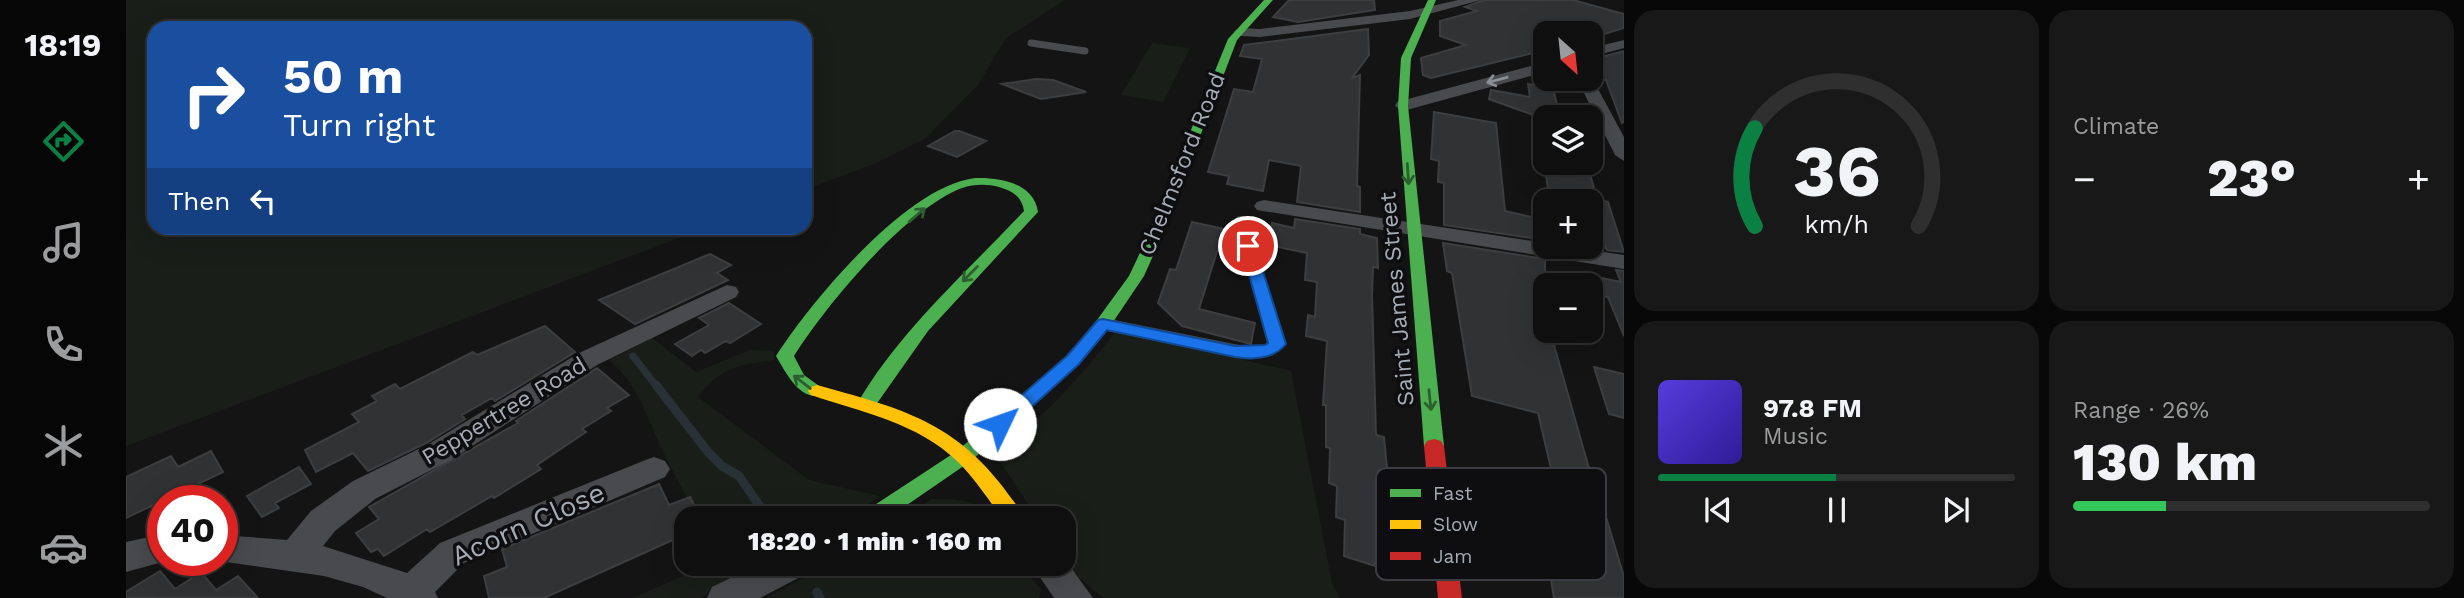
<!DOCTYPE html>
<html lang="en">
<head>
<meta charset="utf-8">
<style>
  body { margin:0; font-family:"Work Sans",sans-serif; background:#181818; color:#f1f3f6; height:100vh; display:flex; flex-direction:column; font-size:26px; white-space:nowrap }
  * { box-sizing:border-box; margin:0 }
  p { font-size:23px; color:#9b9c9e }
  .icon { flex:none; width:38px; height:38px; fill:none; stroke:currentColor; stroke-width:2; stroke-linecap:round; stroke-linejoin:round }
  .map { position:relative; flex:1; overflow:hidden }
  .side { display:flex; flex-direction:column; gap:10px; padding:10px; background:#080808; width:840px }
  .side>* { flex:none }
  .top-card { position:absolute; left:21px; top:21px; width:665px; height:214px; border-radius:21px; box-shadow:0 7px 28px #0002,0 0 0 2px #2f2f2f; background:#1a4fa0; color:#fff; overflow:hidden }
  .needle { width:46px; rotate:153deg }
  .controls { position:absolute; left:1407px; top:21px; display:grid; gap:14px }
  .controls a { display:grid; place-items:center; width:70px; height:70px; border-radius:14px; background:#0f0f0f; box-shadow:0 7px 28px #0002,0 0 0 2px #2f2f2f; font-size:35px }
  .speed { position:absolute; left:21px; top:485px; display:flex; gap:14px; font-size:35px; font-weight:700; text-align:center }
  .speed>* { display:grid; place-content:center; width:91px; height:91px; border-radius:50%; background:#0f0f0f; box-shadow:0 7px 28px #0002,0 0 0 2px #2f2f2f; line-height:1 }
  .speed .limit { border:10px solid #d22; background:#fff; color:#111 }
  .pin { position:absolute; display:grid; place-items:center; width:60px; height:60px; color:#fff; margin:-30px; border:4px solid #fff; border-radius:50%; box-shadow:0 2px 7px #0007 }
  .me { position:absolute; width:77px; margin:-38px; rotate:48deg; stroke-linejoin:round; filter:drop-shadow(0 0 5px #0008) }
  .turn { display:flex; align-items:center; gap:24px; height:147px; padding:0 21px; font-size:32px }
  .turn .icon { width:91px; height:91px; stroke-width:2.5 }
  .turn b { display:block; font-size:49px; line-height:60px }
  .then { display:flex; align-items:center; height:66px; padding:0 21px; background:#0003; gap:14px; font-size:26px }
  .big { font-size:52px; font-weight:800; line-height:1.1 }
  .side .card { flex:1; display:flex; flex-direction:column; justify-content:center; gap:10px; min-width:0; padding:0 24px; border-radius:21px; background:#181818 }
  .side .dial { align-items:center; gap:0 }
  .dial svg { height:182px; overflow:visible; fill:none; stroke:#2f2f2f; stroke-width:7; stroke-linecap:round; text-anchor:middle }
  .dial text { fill:#f1f3f6; stroke:none }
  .song { display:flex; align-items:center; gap:21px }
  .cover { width:84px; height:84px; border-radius:10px; background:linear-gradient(135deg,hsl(250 70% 55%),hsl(250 70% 35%)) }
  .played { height:7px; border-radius:4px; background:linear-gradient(90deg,#0b8043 50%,#2f2f2f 50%) }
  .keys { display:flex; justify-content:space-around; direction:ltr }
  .heat { display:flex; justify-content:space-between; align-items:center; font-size:38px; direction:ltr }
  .charge { height:10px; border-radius:5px; background:linear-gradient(90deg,#34c759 26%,#2f2f2f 0) }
  .side .tiles { flex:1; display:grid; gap:10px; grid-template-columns:repeat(2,1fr) }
  .trip { position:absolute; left:548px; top:506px; width:402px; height:70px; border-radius:21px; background:#0f0f0f; box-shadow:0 7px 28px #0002,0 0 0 2px #2f2f2f; font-weight:800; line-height:70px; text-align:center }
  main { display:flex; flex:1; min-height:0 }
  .dock { display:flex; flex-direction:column; width:126px; justify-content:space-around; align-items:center; background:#060606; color:#9b9c9e }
  .dock .icon { width:49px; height:49px }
  .dock .selected { color:#0b8043 }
  .dock b { font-size:32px; color:#f1f3f6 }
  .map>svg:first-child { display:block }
  .green { fill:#191e19 }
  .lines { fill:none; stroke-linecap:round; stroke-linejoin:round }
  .stream-far1 { stroke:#283135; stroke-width:7 }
  .stream { stroke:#283135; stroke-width:9 }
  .building { fill:#313234; stroke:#3c3e40; stroke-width:2 }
  .lane-far2 { stroke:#484a4d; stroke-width:7 }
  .lane-far1 { stroke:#484a4d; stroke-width:10 }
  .lane { stroke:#484a4d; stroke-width:12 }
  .street { fill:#484a4d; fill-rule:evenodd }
  .fast { fill:#4caf50; fill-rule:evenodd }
  .slow { fill:#ffc107; fill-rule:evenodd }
  .jam { fill:#c62828; fill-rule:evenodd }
  .oneway { stroke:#898f96 }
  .oneway2 { stroke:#2d5e30 }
  .route { fill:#1a73e8; stroke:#114b97; stroke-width:2 }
  .labels { text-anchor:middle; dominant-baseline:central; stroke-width:7; stroke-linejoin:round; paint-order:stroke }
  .street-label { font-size:23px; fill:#a5acb5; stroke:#0e0e10 }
  .near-street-label { font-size:28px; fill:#a5acb5; stroke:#0e0e10 }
  .key { fill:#0e0e10; stroke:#3b3d42; stroke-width:2 }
  .key-label { font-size:19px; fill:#a5acb5 }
</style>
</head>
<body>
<main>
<nav class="dock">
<b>18:19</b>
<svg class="icon selected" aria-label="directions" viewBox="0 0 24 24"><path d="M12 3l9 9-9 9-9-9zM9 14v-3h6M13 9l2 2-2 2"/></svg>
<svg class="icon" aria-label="music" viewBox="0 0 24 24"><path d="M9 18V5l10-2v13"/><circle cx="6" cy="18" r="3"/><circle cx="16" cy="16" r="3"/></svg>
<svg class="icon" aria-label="phone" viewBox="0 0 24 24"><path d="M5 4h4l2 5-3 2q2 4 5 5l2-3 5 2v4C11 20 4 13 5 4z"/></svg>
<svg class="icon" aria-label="climate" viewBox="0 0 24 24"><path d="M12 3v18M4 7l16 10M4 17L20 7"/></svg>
<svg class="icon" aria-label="car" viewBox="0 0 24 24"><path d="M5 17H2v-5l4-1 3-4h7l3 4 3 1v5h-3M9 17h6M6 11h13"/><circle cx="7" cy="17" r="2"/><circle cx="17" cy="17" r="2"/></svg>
</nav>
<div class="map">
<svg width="1498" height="598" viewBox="0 0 1498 598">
  <rect width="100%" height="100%" fill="#141414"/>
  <path class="green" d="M0,0H939L880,38L852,85L800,138L748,164L679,190V28H28V228H580L0,446Z
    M1026,43L1064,48L1037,102L995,95Z
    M991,330L1165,371L1206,583L1214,598H978C940,568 938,566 938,518H911L871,457C880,436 906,424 922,409C947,384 969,358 991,330Z
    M526,338L570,372L624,350L648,351V360C613,365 594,367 572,397L683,480L754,496L723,518H572C560,494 545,470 534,445C519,413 511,383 483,360Z
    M806,499C828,499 849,498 863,518H779Z
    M583,564H642L574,598H507Z
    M704,564H895L915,590L913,598H639Z"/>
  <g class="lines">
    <path class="stream-far1" d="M507,356L531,387"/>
    <path class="stream" d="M530,385L582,452L596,466L613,476L642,518
      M691,592L694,598"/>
  </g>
  <path class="building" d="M1163,0H1248L1249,10L1172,22L1147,17Z
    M1358,0H1447L1498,14V28L1465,38L1479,42L1465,45V33H1419V50L1305,78L1297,75L1295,58L1340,45L1314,36V21L1351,11L1339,7Z
    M1242,29L1243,55L1226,78L1234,75L1231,186L1234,187V212L1171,202L1175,166L1143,160L1137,191L1101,184L1103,176L1082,172L1108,89L1127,92L1136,59L1114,56L1118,45Z
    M1498,51V122L1496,123L1480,80L1475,79L1468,59Z
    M910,79L927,80L960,92L915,99L876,84Z
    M1402,84L1427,88L1434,117H1413L1363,99L1365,90L1404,97Z
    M1308,112L1370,123L1379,211L1419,220V240L1318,225V183L1312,182L1313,161L1305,159Z
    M829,131H833L860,141L831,157L802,146Z
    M1418,163H1461L1471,199L1482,202L1498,252L1481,250L1477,242L1465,240V201H1424Z
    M1169,219L1234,229V234L1251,238L1252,268L1247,267L1246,295L1250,435L1258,437L1265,510L1270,512L1272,564L1250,556L1249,566L1218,556L1219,520L1210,517L1211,486L1203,483L1204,448L1200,447V405H1197L1201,341L1180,336L1182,315L1189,317L1191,282L1179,280L1181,253L1143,245L1146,223L1168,228Z
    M1066,222L1098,229L1073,309L1129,323L1125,344L1056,326L1032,303L1044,269L1050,270Z
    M1317,243L1419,259V275L1409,278L1419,321V343L1428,345L1468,486L1471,487L1498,577V598H1428L1424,574L1412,570L1407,541L1365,528L1362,502L1438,524L1412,413L1346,396L1326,273L1321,271Z
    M584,254L605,265L591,273L602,280L509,324L473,300Z
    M1490,270L1498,271V336L1482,297L1465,294V276L1495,282Z
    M603,303L635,324L604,343L600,341L579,353L575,350L566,356L549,344L583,325L573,318Z
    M419,326L449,352L369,401L366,398L336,415L339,419L302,442L242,471L227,453L190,472L179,450L233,422L226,414L251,401L246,396L269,384L274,389L347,352L351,355Z
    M1468,367L1498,374V418L1483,414Z
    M471,368L503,395L481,408L485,411L456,429L460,432L411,465L415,469L368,498L366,496L304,532L301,529L258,556L252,549L245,552L230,533L253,519L243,507L392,423L390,421Z
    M85,451L97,472L0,518V477L45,456L52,467Z
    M173,467L185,484L149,503L153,508L136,517L121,496Z
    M533,484L543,505L564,497L575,518H560V534L418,598H363L358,576L381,567L376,549Z
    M34,571L49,589L75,572L90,590L112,576L132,598H0V592Z"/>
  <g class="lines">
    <path class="lane-far2" d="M905,43L959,51"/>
    <path class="lane-far1" d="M1114,221L1115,224"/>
    <path class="lane" d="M977,324L1122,353L1144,350L1151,344L1114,222"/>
    <path class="street" d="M1332,0H1355L1284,19L1134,37L1114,36L1107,32L1114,28L1134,29L1284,11Z
      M1498,40V48L1465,57V48Z
      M1419,62V72L1277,111L1269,106L1271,102Z
      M1465,76L1498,137V161L1489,155L1451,79H1465Z
      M1138,200L1419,243V247H1444L1498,255V269L1131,210L1128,206L1131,202Z
      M601,285L610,287L613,292L610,297L471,365L325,460L249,499L209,531L197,546L281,573L314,543L517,461L528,457L539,461L544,469L539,477L338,563L309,592L312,598H261L237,587L198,576L86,560H96V535L161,540L185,511L227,481L303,444L453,353Z
      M37,534V560H44L0,572V542Z
      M938,558L967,598H928L905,564H938Z
      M633,564H683L678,575L634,598H581L586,587Z"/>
    <path class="fast" d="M1138,0H1147L1111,40L1035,238L1018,276L983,328L953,364L845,461L762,518H735L738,512L831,451L941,356L971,320L1003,276L1021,238L1102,39Z
      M1302,0H1310L1285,58L1282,106L1318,446L1315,451L1308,453L1301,451L1298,446L1272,106L1275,58Z
      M849,178C874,177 908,183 912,212L802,331L747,409H733L731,404C774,330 840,273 898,211C896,197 887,191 873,187C862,184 848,184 836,188C780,209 700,305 668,356L678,375L700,391L697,395C674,402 660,373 650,356C686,300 781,186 849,178Z"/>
    <path class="slow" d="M691,385C769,407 825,419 877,487C884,497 893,507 899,518H876C862,499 849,479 832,462C792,423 736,412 685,395L682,391L685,387Z"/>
    <path class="jam" d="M1308,439L1315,441L1318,446L1336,598H1312L1298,446L1301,441Z"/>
  </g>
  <defs><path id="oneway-shaft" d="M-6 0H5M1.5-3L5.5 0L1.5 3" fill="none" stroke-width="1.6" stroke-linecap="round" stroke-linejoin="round" transform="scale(1.75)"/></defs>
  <use class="oneway" href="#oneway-shaft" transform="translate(1371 80) rotate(165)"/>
  <g class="oneway2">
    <use href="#oneway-shaft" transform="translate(1282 174) rotate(86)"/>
    <use href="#oneway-shaft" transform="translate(791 215) rotate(-41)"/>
    <use href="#oneway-shaft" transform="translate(844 274) rotate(135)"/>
    <use href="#oneway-shaft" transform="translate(676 382) rotate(-142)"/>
    <use href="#oneway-shaft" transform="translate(1304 400) rotate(84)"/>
  </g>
  <path class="route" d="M1122,242L1129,246L1160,344C1148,359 1126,360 1109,357L981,330L953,364L881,429H868L865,424L868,419L941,356L972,320L977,319L1109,346L1139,345L1142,343L1115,246Z"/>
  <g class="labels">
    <g class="street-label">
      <text transform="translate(1056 164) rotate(-68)">Chelmsford Road</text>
      <text transform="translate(1271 299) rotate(-95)">Saint James Street</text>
      <text transform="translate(378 411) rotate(-31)">Peppertree Road</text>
    </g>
    <g class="near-street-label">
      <text transform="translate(402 524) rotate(-24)">Acorn Close</text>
    </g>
  </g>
  <rect x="1250" y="468" width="230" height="112" rx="10" class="key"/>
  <rect x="1264" y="489" width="31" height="8" fill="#4caf50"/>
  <rect x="1264" y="520" width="31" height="9" fill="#ffc107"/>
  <rect x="1264" y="552" width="31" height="8" fill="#c62828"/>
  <g class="key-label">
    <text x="1307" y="500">Fast</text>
    <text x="1307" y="531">Slow</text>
    <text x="1307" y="563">Jam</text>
  </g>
</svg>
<div class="controls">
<a><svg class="needle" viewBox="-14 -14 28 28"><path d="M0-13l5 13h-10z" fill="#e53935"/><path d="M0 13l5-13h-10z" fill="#9b9c9e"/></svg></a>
<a><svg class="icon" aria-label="layers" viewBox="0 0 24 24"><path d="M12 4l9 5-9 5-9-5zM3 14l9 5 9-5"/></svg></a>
<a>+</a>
<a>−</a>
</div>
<div class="speed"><div class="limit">40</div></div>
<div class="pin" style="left:1122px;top:246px;background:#d93025"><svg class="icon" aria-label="arrive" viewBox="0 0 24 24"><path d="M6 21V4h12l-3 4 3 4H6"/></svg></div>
<svg class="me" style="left:874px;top:424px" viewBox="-20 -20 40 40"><circle r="19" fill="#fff"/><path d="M0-13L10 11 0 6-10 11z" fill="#1a73e8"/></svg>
<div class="trip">18:20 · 1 min · 160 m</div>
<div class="top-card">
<div class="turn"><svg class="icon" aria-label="right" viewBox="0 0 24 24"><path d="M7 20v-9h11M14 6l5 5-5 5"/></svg><div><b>50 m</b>Turn right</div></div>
<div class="then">Then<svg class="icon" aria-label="left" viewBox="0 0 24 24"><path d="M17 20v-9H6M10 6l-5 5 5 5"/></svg></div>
</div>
</div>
<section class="side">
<div class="tiles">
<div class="card dial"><svg viewBox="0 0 100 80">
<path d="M14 69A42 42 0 1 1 86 69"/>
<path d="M14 69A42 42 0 0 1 14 26" stroke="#0b8043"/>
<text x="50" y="56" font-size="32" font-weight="700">36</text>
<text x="50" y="72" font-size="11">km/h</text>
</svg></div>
<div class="card"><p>Climate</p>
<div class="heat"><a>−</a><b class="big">23°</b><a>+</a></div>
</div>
<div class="card">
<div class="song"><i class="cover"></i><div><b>97.8 FM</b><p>Music</p></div></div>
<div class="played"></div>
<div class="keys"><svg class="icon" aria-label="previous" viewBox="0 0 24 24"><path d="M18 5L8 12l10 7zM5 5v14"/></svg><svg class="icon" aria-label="pause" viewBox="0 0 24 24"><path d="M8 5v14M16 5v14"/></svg><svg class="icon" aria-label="next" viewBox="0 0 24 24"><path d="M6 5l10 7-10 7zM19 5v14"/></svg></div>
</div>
<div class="card"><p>Range · 26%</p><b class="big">130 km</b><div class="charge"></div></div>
</div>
</section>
</main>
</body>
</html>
